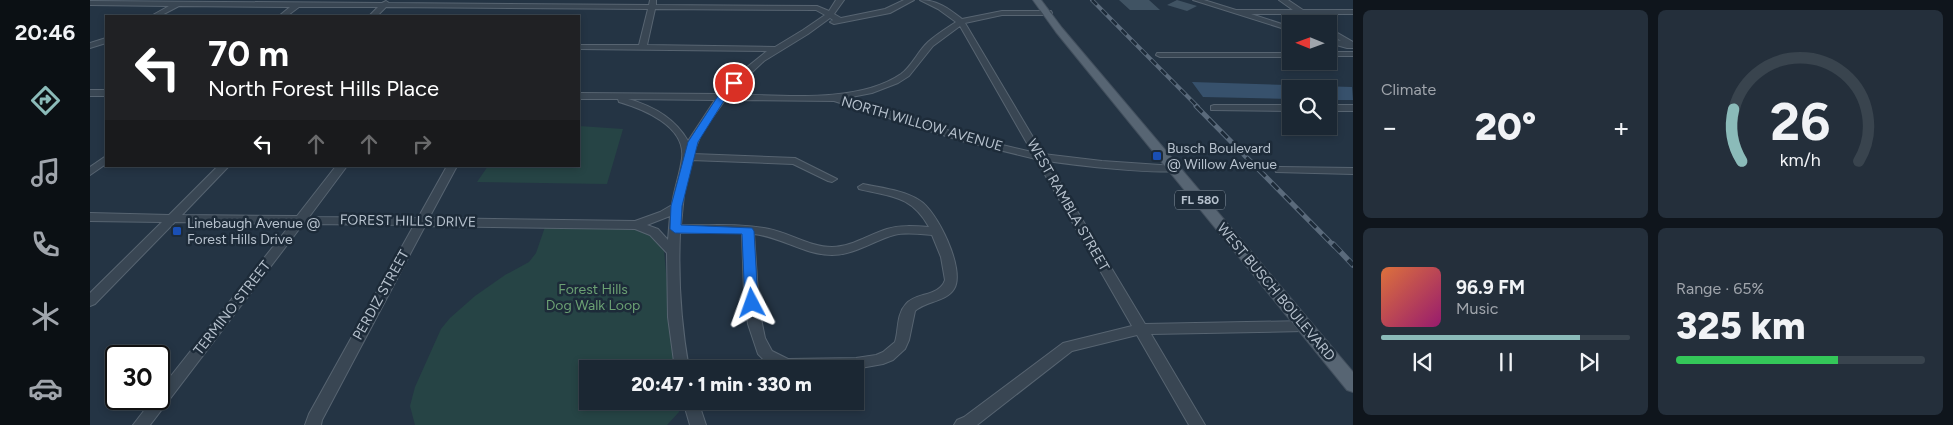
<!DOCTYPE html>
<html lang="en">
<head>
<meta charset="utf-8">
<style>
  body { margin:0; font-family:Figtree,sans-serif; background:#242f3b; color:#f1f3f6; height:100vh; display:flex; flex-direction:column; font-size:19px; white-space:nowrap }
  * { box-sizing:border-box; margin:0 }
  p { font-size:16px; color:#a0a5ac }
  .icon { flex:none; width:28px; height:28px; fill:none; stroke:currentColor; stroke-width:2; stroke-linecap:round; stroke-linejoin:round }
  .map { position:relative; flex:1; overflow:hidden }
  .panel { display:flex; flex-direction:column; gap:10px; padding:10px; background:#0f151c; width:600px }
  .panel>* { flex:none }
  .hud { position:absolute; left:15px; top:15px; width:475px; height:152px; border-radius:0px; box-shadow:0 2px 8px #0003,0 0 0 1px #39444e; background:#202124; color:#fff; overflow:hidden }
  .needle { width:32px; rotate:271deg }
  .buttons { position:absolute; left:1192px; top:15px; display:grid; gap:10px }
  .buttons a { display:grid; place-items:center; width:55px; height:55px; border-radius:0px; background:#1b2733; box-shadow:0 2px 8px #0003,0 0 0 1px #39444e; font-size:25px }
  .speed { position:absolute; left:15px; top:345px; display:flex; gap:10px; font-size:25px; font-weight:700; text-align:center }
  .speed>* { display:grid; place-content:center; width:65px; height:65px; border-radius:50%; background:#1b2733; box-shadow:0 2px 8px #0003,0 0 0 1px #39444e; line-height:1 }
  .speed .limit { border:2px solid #111; border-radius:8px; background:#fff; color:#111 }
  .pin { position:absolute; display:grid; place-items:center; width:42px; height:42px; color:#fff; margin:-21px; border:2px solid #fff; border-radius:50%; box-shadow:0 1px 5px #0007 }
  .me { position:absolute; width:55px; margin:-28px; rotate:356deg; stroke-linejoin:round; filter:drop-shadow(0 0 4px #0008) }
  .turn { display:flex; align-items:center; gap:18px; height:105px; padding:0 20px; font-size:22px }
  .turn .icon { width:65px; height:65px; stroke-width:2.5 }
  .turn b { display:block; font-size:35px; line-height:42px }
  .lanes { display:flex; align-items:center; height:48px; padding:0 20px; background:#0003; justify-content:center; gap:25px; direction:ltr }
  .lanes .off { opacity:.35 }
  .big { font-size:38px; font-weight:800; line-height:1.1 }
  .panel .widget { flex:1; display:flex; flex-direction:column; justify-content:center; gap:8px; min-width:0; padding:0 18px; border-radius:8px; background:#242f3b }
  .panel .dial { align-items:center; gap:0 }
  .dial svg { height:130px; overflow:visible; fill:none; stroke:#39444e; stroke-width:7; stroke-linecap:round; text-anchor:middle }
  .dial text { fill:#f1f3f6; stroke:none }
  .song { display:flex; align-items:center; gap:15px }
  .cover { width:60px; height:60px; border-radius:8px; background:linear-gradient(135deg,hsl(20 70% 55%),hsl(320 70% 35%)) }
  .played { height:5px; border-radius:2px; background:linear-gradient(90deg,#8bbbb9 80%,#39444e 80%) }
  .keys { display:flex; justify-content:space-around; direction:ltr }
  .heat { display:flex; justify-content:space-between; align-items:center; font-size:28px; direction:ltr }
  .charge { height:8px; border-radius:4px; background:linear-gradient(90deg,#34c759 65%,#39444e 0) }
  .panel .tiles { flex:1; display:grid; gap:10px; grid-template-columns:repeat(2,1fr) }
  .trip { position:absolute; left:489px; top:360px; width:285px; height:50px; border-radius:0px; background:#1b2733; box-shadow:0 2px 8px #0003,0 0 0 1px #39444e; font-weight:800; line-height:50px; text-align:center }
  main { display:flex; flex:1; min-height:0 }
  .tabs { display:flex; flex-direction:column; width:90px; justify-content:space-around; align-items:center; background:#0b1014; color:#a0a5ac }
  .tabs .icon { width:35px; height:35px }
  .tabs .selected { color:#8bbbb9 }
  .tabs b { font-size:22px; color:#f1f3f6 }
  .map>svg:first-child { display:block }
  .green { fill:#264445 }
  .water { fill:#37516c }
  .building { fill:#405363 }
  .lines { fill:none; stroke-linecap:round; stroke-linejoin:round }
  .minor-casing { stroke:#576471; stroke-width:2 }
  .major-casing { stroke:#424f5d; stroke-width:2 }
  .minor { fill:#394653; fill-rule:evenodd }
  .major { fill:#576573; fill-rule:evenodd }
  .rail-far2-casing { stroke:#5a6a7b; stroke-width:4 }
  .rail-far1-casing { stroke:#5a6a7b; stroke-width:5 }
  .rail-casing { stroke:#5a6a7b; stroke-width:5.5 }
  .rail-far2 { stroke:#1d2b39; stroke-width:2.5; stroke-dasharray:7; stroke-linecap:butt }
  .rail-far1 { stroke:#1d2b39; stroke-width:3; stroke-dasharray:9; stroke-linecap:butt }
  .rail { stroke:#1d2b39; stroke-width:4; stroke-dasharray:11; stroke-linecap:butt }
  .route { fill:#1a73e8; stroke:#114b97 }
  .transit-dot { fill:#1a4fb4; stroke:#1d2b39; stroke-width:2 }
  .labels { text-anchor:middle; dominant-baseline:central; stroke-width:5; stroke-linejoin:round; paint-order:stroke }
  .shield { fill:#1d2b39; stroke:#8894a1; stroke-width:1 }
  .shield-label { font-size:12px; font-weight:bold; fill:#b6c1cd }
  .street-label { font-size:14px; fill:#b6c1cd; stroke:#1d2b39 }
  .poi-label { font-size:14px; fill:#b6c1cd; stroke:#1d2b39; text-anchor:start }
  .park-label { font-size:14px; fill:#6ba073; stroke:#1d2b39 }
</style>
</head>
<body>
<main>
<nav class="tabs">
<b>20:46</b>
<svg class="icon selected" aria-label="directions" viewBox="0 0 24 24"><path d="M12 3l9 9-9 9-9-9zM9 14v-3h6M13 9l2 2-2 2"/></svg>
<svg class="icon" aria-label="music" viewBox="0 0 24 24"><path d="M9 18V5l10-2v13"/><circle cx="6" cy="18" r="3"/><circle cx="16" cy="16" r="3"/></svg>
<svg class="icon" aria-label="phone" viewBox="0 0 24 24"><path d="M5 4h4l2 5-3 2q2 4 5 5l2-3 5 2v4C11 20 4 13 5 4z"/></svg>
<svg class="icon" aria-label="climate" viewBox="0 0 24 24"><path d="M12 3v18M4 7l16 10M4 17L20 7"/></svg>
<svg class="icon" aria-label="car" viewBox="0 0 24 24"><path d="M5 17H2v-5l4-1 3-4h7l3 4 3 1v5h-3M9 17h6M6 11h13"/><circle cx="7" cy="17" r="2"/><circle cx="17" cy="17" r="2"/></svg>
</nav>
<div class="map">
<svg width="1263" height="425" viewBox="0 0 1263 425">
  <rect width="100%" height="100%" fill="#243444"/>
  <path class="green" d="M489,126L533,129L517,184L387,182L398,166H489Z
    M456,224L546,225L562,236L574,251L585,369H498V401H588L589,412L577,425H325L320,406L325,387L351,329L360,318L385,296L415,275L439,262L446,253Z"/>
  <path class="water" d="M1102,82L1262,87L1263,100H1239V89H1201V99L1113,97Z"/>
  <path class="building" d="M1029,0H1059L1070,10H1040Z
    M1087,0L1107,6L1097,11L1077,5Z"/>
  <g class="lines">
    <g class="minor-casing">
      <path id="minor" d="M560,0H566V5L727,6L739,11L746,0H754L744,14L751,18L795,9L814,0H824L800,13L744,24L740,22L743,20L740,18L718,34L674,61L639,94C691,95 767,104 811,74C822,66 828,51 838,42C847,34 857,28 866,22L848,9L830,0C848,0 859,9 872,19L912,11H961L962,13L958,15H912L875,23L953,154L1012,161L1085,166L1090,169C1081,177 976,164 957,161L1055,324L1214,321L1219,322L1221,326L1219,330L1214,331L1061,334L1115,425H1099L1047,335L982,351L887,425H864L867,420L874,417L973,343L1042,326L946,159L872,141L744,101L635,100L612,132L603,154L705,158L747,179L742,182L738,181L703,164L601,160L594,194L591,225C620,226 650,223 679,229C700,233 720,247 742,247C761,247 778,235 797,229C810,225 824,226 839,227C821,195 801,197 769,189L768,187L773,184C791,188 813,190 829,200C847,210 876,270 864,289C856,302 836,301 825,311L819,340L815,349L803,360L793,364L765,369H692L684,366L675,361L668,354L658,324L654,292L652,233H590C588,279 591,324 599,369H585L578,317L577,253L560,235L545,229L335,226L232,420L231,425H215L219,414L324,225L213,224L60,425H43L63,399H69V391L201,224L85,222L5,304L0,306V293L72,222L0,221V213L79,215L128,166H139L92,215L207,216L246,166H257L219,217L328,218L357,166H367L339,218L545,221L570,212L582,205C584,189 590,174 592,158C596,126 553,109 529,102L528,99H489V93L630,94L651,72L677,51L489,49V45H549L558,9L296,7L287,16H279L288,7H209L197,16H189L200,7L89,6L70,16H61L79,6L0,5V1L292,3L296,1L299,3L559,5ZM565,9L726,10L735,15L713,30L685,47L557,45ZM870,26L942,152L879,137L756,98L782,93L808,83L819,76L843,46ZM538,99L625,100L598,141C585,118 563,106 538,99ZM580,216L578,240L568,229L557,225ZM664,234C691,237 715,255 742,255C764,255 783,241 804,235C816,232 830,234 842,235L851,257L855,280C849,297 826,292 816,304C806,315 809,330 805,342L793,352L786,355L766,358L698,359L682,351L675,338L669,309Z
        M1103,0H1114L1146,10H1203L1189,0H1198L1213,10H1263V14H1219L1233,24H1224L1209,14H1161L1201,27V31Z
        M1239,28L1263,42V48H1257L1239,43V38L1251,41L1239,33Z
        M16,38V43L0,48V43Z
        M1239,52H1263V56H1239Z
        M1067,53H1201V57H1070L1066,55Z
        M0,90H16V96H0Z
        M1124,105H1201V111L1121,110V106Z
        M1239,105H1263V111H1239Z
        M16,156V164L0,175V167Z
        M1190,167L1263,168V174L1186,172L1185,170L1186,168Z
        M593,401H608L616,425H600Z"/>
    </g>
    <g class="major-casing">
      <path id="major" d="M943,0H951L972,28L1263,372V392L1257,390L966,32Z"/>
    </g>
    <use href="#minor" class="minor"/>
    <use href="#major" class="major"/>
    <g class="rail-far2-casing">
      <path id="rail-far2" d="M1002,0L1108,107"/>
    </g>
    <g class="rail-far1-casing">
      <path id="rail-far1" d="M1106,106L1244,246"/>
    </g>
    <g class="rail-casing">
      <path id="rail" d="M1243,244L1263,265"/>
    </g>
    <use href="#rail-far2" class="rail-far2"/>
    <use href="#rail-far1" class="rail-far1"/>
    <use href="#rail" class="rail"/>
  </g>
  <path class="route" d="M644,80L649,83L635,99L608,142L592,206L591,225L662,228L664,231L668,303L666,307H657L655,303L652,234L585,233L580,229L581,206L598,142L628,96L641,81Z"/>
  <g class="transit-dot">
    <rect x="1062" y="151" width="10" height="10" rx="2.5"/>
    <rect x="82" y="226" width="10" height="10" rx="2.5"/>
  </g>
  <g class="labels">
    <rect class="shield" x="1085" y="190.5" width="50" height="19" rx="4"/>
    <g class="shield-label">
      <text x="1110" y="200">FL 580</text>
    </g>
    <g class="street-label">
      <text transform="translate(832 124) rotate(16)">NORTH WILLOW AVENUE</text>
      <text transform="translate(978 205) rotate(60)">WEST RAMBLA STREET</text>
      <text transform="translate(318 221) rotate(1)">FOREST HILLS DRIVE</text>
      <text transform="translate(1186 292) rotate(50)">WEST BUSCH BOULEVARD</text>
      <text transform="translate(291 295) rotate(-61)">PERDIZ STREET</text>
      <text transform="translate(142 308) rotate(-52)">TERMINO STREET</text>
    </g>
    <g class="poi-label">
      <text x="1077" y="148">Busch Boulevard<tspan x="1077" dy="16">@ Willow Avenue</tspan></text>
      <text x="97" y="223">Linebaugh Avenue @<tspan x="97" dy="16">Forest Hills Drive</tspan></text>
    </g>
    <g class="park-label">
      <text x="503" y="289">Forest Hills<tspan x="503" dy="16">Dog Walk Loop</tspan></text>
    </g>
  </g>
</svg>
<div class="buttons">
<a><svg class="needle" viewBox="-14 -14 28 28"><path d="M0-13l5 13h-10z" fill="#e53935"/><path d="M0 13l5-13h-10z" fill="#a0a5ac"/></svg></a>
<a><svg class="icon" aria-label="search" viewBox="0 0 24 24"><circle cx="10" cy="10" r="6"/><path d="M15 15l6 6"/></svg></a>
</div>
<div class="speed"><div class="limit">30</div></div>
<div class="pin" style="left:644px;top:83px;background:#d93025"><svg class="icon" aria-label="arrive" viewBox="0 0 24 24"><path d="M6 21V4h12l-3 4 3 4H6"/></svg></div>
<svg class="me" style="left:662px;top:303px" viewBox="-20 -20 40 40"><path d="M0-17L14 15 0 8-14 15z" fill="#1a73e8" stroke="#fff" stroke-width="4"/></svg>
<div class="trip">20:47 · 1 min · 330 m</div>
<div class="hud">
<div class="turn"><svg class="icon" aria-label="left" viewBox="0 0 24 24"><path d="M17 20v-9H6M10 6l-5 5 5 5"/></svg><div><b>70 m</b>North Forest Hills Place</div></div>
<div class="lanes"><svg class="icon" aria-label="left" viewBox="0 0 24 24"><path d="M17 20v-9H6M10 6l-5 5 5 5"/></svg><svg class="icon off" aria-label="ahead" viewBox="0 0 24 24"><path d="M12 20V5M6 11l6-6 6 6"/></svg><svg class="icon off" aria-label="ahead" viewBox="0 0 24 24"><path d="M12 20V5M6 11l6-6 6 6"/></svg><svg class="icon off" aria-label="right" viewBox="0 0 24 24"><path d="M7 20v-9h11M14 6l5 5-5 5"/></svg></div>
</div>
</div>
<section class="panel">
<div class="tiles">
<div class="widget"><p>Climate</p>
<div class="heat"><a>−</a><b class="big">20°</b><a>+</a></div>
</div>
<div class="widget dial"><svg viewBox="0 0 100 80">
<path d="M14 69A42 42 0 1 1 86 69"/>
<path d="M14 69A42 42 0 0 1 9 37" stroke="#8bbbb9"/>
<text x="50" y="56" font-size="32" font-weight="700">26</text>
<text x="50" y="72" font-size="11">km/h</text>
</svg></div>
<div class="widget">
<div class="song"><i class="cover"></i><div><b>96.9 FM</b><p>Music</p></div></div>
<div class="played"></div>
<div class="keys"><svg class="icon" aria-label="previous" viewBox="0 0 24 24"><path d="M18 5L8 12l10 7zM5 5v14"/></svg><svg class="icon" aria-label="pause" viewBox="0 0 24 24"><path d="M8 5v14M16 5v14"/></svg><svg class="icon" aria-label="next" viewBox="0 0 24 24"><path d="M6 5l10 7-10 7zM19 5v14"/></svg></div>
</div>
<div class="widget"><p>Range · 65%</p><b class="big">325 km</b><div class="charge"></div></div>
</div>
</section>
</main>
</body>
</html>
